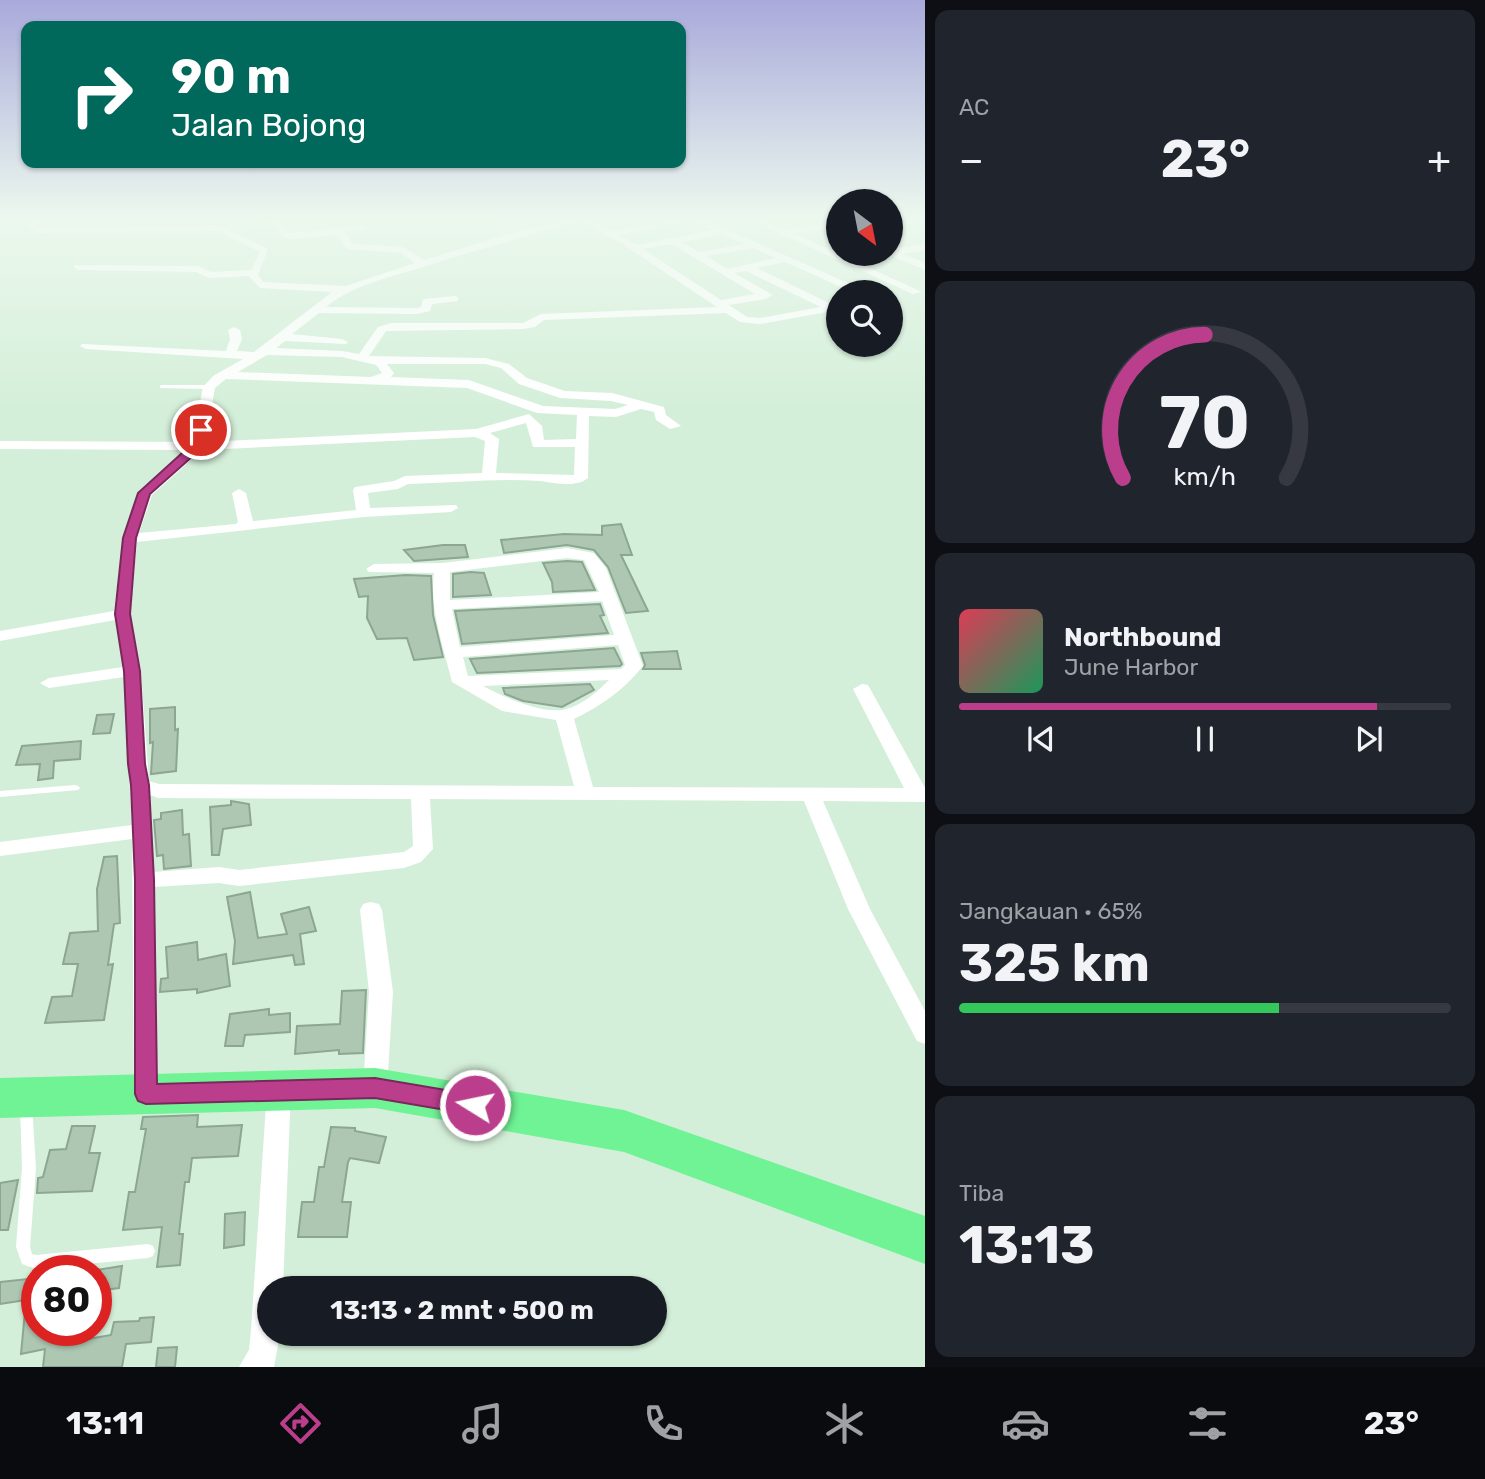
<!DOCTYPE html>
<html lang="id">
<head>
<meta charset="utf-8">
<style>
  body { margin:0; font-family:Rubik,sans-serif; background:#20242c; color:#f1f3f6; height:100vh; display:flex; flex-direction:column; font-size:26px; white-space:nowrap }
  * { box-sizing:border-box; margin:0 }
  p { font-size:23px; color:#9ea1a6 }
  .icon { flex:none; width:38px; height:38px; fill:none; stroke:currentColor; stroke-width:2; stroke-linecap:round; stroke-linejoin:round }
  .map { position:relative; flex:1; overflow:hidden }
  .side { display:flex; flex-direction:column; gap:10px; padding:10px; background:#0d0f14; width:560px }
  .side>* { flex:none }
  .guide { position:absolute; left:21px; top:21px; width:665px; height:147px; border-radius:14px; box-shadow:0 2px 5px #0004; background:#00695c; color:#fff; overflow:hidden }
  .needle { width:46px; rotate:148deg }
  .controls { position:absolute; left:826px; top:189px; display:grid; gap:14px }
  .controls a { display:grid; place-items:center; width:77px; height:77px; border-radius:50%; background:#171b24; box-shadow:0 2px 5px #0004; font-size:35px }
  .speed { position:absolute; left:21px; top:1255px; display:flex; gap:14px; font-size:35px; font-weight:700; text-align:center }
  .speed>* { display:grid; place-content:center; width:91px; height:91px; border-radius:50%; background:#171b24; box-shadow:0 2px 5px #0004; line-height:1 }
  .speed .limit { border:10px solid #d22; background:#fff; color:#111 }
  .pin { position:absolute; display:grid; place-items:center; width:60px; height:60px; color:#fff; margin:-30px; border:4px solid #fff; border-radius:50%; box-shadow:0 2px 7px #0007 }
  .me { position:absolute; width:77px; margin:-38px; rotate:280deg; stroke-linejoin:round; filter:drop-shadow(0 0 5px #0008) }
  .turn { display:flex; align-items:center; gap:24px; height:147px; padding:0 35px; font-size:32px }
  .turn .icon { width:91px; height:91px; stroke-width:2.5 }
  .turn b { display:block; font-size:49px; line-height:60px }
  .big { font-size:52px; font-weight:700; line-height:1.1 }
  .side .tile { flex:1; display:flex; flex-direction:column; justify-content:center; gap:10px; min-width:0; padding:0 24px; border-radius:14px; background:#20242c }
  .side .dial { align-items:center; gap:0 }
  .dial svg { height:182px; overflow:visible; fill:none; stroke:#363941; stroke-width:7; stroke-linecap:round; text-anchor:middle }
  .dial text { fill:#f1f3f6; stroke:none }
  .song { display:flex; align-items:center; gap:21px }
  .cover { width:84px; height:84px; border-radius:10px; background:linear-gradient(135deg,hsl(350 70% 55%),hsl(150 70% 35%)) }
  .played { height:7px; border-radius:4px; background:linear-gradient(90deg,#bb3e8d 85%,#363941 85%) }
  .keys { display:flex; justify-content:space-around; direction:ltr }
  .heat { display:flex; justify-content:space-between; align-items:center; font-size:38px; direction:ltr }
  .charge { height:10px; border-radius:5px; background:linear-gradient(90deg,#34c759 65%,#363941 0) }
  .trip { position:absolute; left:257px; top:1276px; width:410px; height:70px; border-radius:35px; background:#171b24; box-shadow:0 2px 5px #0004; font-weight:700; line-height:70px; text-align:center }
  .tabs { display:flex; height:112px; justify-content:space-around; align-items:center; background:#090b0e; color:#9ea1a6 }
  .tabs .icon { width:49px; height:49px }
  .tabs .current { color:#bb3e8d }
  .tabs b { font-size:32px; color:#f1f3f6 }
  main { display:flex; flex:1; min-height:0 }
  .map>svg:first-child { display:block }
  .building { fill:#adc7b2; stroke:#8da691; stroke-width:2 }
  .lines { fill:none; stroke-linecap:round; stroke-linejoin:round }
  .lane { fill:#fff; fill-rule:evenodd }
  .street { fill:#fff; fill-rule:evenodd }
  .highway { fill:#70f395; fill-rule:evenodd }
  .route { fill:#bb3e8d; stroke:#7a285c; stroke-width:2 }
</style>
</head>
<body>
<main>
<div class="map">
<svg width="925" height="1367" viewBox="0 0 925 1367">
  <rect width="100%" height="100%" fill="#d4efd9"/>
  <path class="building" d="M621,524L632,555H621L648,611L626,613L608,567L594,550L567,545L504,553L501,540L564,534L602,535V526Z
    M443,545H465L468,557L414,561L404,550Z
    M567,561L582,562L595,590L553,592L552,582L543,563Z
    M471,572L484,573L491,595L453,597V574Z
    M406,575L431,576L433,615L443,657L414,660L407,638L377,639L367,618L368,596L359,597L354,579Z
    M600,604L604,615L600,616L608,633L462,644L455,611Z
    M614,648L622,664L620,666L477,673L470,659Z
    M677,651L681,669H643L645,665L641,653Z
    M590,684L594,690L562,707L523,701L505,694L503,688Z
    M175,707V730L178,729L176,771L151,774L153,742L150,743V709Z
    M114,714L110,733L93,734L97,715Z
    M81,741L80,759L54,761L53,778L38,780L40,764L16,765L22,746Z
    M231,801L249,804L251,825L223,829L219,855H212L210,807L231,805Z
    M182,810L183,835L189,834L191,866L164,869L163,855L157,856L154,820L161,819V813Z
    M117,856L120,923L114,924L108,965L113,964L104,1020L45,1023L52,997L72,996L78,964H63L70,933L98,931L97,889L104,857Z
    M250,892L258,938L287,934L281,914L309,907L316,931L300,934L304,964L295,965L293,955L233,964L235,941L227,897Z
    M197,942L198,960L226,954L230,986L197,993V989L160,992L161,979L168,978L166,947Z
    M366,990L363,1053L339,1054V1050L295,1054L297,1026L340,1024L342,991Z
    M269,1009V1015L290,1013V1032L245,1035L243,1046H225L230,1014Z
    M198,1115L197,1127L242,1125L238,1156L192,1158L189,1182H185L179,1234H183L180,1265L157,1267L162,1227L123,1230L129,1192H135L146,1129H141L143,1117Z
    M72,1126H95L89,1153H100L92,1191L37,1193L38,1178L43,1177L50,1150L66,1149Z
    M331,1127L355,1128V1131L386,1137L379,1163L350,1158L348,1162L342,1202H351L347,1237H298L302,1202H314L319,1167H324Z
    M18,1180L8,1230H0V1183Z
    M245,1212L244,1245L224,1248L225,1214Z
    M122,1266L119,1288L96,1291V1270Z
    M37,1278V1330H78L77,1341L111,1335L114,1322L139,1321L140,1318L154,1317L151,1342L126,1344L122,1367H43L45,1349L21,1354L26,1300L0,1304V1282Z
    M177,1347L175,1367H156L158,1348Z"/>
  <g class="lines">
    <path class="lane" d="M819,219H825L838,224L834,225Z
      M162,385H209L212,387L209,389L160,388V386Z
      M75,785L78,786L80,788L78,790L0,797V791Z
      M26,1099L30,1101L32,1105L36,1168L30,1247L32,1254L36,1255L148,1244L153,1246L155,1251L153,1256L148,1258L36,1269L22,1264L16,1247L22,1168L20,1105L22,1101Z"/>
    <path class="street" d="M30,219H39L40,227L219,225L268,249L258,275L263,282L346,286L415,263L401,253L347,249L337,235L290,239L283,237L277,226L252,228L247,225L280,220L290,233L363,225L366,226V230L345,232L353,244L403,247L424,260L525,229L574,219H590L612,231L679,219H703L864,290L865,292H852L785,262L757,268L833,305L838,304V310L760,324L740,322L726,313L544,320L535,327L523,329L386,331L369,356L485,358L509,364L527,378L565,391L612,393L664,407L666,415L681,426L670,429L656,420L654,412L641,409L616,417L589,416L588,478C576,488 555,483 540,481C497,478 452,483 408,484L398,489L368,493L370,508L456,505L458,508L451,512L364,517L137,542L130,614L141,671L149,781L159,784L574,786L556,720L502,711L452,682C444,649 429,608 434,573L369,572L366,569L374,564L443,563L567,548L594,553L606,568L643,666C624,690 602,705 574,719L593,787L904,788L853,689L862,684L868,685L925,788V802L823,801L870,909L925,1011V1044L917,1041L848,909L804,801L430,799L433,849L421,862L404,868L239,886L219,883L153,887L158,1094L155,1102L146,1105L137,1102L134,1094L132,839L0,856V842L132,825L124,677L49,688L40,683L49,678L123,667L115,620L0,641V631L114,611L123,538L138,493L186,450L0,449V441L192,442L203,387L213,376L243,359L86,349L80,346L82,344L226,351L230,339L228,330L234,327L240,330L242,339L237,351L254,352L332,292L260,288L249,276L209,278L196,272L78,270L73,267L74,265L198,266L211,272L251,270L260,252L218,231L39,233L29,228ZM694,221L713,230L636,245L620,235ZM583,222L621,243L717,307L541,314L523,323H391L378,327L359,354L342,351L276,348L285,341L346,344L348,342L342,339L292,334L319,313L417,314L430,311L432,304L458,301V297L454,296L423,299L421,307L417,308L326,307C354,284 392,277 426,266C478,250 530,233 583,222ZM722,234L744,244L699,252L682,242ZM672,244L755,294L721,300L643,249ZM753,248L776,258L727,269L706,256ZM746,271L821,307L760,318L747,317L729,305L765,299L773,295L734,273ZM267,355L342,357L376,365L382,373L371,377L238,372ZM387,364H485L501,368L519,384L560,398L611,401L628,405L615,409L543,406L469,380L391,377L394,373ZM226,379L467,388L537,413L577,415L576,439L544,440L542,426L529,414L476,429L205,442L215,388ZM526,423L533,447H575L574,475L496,473L499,439L490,433ZM475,437L485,441L482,473L405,476L394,481L355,487L353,490L356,510L253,521L246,493L239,489L232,493L238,522L236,524L139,533L152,495L202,450ZM567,558L584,560L599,592L450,600V572ZM602,601L614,635L460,647L452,609ZM618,645L625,665L621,669L468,676L463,657ZM609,680C597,692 580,707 562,710C540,713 503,697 483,686ZM150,795L158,798L411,799L413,846L404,852L239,870L219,867L153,872Z
      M748,219H760L786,230L838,221V227L795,234L922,292L913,294Z
      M899,219H909L891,236V228Z
      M925,244V250L903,254L925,263V270L887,254H891V249Z
      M371,902L379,904L382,910L393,992L387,1088L384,1096L375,1099L366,1096L363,1088L369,992L360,910L363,904Z
      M279,1079L288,1082L291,1090L283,1288H270V1334H280L274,1367H239L249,1350L251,1330L267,1090L270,1082Z"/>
    <path class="highway" d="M375,1068L624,1110L925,1216V1264L624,1152L375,1108L0,1118V1078Z"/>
  </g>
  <linearGradient id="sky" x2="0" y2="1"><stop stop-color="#a9aadb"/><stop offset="0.53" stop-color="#ecf8ee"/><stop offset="1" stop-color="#ecf8ee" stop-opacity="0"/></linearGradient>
  <rect width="925" height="410" fill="url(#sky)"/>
  <path class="route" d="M197,428L207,430L202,448L150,494L136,538L130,614L140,671L145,764L149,785L154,880L157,1084L375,1078L475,1095L483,1098L487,1105L483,1112L475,1115L375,1098L146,1104L138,1101L135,1094V880L131,785L128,764L124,671L115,614L123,538L138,493L192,444Z"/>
</svg>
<div class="controls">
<a><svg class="needle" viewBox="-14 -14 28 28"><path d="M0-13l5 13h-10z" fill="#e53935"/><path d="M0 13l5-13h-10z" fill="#9ea1a6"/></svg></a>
<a><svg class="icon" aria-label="search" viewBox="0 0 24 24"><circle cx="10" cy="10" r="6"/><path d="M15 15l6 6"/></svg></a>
</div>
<div class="speed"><div class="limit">80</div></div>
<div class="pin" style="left:201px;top:430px;background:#d93025"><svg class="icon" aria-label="arrive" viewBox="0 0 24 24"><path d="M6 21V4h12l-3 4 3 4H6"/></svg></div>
<svg class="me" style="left:475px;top:1105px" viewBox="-20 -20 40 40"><circle r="17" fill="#bb3e8d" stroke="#fff" stroke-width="3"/><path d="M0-11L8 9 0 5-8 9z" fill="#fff"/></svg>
<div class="trip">13:13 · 2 mnt · 500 m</div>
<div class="guide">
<div class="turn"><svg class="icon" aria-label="right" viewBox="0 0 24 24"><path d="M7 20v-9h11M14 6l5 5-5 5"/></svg><div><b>90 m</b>Jalan Bojong</div></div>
</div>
</div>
<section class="side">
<div class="tile"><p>AC</p>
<div class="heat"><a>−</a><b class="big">23°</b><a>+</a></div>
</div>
<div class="tile dial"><svg viewBox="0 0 100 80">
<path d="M14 69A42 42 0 1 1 86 69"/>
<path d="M14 69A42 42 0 0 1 50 6" stroke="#bb3e8d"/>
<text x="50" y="56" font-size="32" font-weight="700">70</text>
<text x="50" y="72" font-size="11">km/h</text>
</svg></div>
<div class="tile">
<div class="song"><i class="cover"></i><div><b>Northbound</b><p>June Harbor</p></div></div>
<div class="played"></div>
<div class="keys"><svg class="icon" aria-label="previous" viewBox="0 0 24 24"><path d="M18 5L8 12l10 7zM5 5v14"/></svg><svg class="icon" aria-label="pause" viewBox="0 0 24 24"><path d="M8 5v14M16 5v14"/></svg><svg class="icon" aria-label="next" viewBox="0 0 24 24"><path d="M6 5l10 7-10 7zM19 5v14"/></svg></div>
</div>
<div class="tile"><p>Jangkauan · 65%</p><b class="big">325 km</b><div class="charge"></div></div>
<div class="tile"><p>Tiba</p><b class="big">13:13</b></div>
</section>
</main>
<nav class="tabs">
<b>13:11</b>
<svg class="icon current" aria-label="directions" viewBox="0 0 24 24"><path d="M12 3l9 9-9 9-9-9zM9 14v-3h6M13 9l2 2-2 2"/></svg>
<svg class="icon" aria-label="music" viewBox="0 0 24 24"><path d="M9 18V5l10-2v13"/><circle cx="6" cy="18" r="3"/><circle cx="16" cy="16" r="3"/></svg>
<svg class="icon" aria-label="phone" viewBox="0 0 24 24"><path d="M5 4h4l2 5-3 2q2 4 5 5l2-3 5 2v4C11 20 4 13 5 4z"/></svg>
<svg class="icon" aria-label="climate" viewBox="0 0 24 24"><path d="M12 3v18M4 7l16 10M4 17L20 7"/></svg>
<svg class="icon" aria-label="car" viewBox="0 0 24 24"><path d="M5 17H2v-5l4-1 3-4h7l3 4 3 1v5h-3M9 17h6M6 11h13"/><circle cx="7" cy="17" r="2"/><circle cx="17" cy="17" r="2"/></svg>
<svg class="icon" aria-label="filters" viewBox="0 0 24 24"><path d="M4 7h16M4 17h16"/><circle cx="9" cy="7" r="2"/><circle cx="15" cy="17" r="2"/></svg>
<b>23°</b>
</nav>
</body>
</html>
